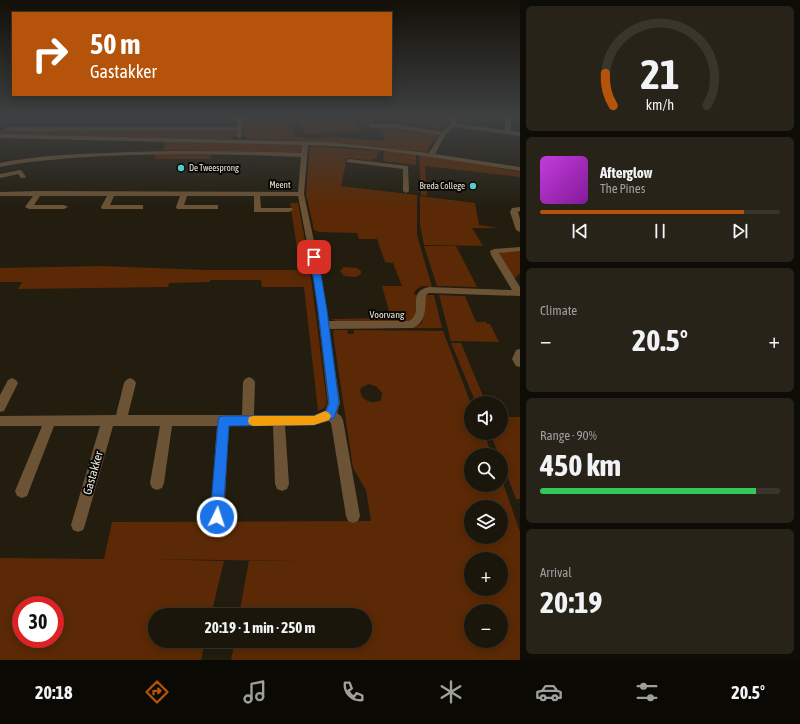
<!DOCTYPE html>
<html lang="en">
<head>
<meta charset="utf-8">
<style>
  body { margin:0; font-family:"Asap Condensed",sans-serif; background:#272319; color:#f1f3f6; height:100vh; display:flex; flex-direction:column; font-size:15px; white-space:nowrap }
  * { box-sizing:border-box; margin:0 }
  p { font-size:13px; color:#9f9f9d }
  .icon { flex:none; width:22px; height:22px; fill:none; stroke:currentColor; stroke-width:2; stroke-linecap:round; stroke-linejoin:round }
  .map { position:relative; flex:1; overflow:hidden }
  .panel { display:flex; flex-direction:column; gap:6px; padding:6px; background:#0e0c06; width:280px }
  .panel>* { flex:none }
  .top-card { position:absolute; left:12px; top:12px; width:380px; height:84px; border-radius:0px; box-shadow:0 2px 10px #0003,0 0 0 1px #38352c; background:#b45309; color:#fff; overflow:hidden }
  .buttons { position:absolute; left:464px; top:396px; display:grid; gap:8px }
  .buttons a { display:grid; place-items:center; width:44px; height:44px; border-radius:50%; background:#1a160b; box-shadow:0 2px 10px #0003,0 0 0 1px #38352c; font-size:20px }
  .speed { position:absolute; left:12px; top:596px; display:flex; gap:8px; font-size:20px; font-weight:700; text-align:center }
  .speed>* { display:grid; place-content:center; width:52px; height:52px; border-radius:50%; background:#1a160b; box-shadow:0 2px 10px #0003,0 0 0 1px #38352c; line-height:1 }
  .speed .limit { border:6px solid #d22; background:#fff; color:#111 }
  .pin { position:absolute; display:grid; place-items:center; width:34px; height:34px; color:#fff; margin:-17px; border-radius:8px; box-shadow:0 2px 6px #0006 }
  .me { position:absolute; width:44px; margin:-22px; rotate:4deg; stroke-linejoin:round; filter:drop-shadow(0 0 3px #0008) }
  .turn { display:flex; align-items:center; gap:14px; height:84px; padding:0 12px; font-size:18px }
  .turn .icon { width:52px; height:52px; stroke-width:2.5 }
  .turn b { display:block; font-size:28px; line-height:34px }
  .big { font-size:30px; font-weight:700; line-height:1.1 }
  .panel .tile { flex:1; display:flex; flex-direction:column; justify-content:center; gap:6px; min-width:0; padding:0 14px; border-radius:6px; background:#272319 }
  .panel .dial { align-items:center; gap:0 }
  .dial svg { height:104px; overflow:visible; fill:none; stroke:#38352c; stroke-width:7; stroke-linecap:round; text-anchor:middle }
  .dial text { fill:#f1f3f6; stroke:none }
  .song { display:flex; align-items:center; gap:12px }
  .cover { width:48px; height:48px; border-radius:6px; background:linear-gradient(135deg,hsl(290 70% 55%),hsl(290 70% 35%)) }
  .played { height:4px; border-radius:2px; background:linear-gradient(90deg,#b45309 85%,#38352c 85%) }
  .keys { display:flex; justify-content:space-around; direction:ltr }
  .heat { display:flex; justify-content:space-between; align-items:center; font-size:22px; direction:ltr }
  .charge { height:6px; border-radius:3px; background:linear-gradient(90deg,#34c759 90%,#38352c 0) }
  .trip { position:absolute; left:148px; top:608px; width:224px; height:40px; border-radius:20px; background:#1a160b; box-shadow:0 2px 10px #0003,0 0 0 1px #38352c; font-weight:700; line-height:40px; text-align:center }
  .tabs { display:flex; height:64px; justify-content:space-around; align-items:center; background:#0a0904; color:#9f9f9d }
  .tabs .icon { width:28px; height:28px }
  .tabs .current { color:#b45309 }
  .tabs b { font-size:18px; color:#f1f3f6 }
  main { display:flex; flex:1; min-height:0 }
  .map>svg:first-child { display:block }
  .green { fill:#5b2905; fill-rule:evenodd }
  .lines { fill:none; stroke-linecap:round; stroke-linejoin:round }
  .minor { fill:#6c5335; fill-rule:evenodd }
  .route { fill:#1a73e8; stroke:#114b97 }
  .slow { fill:#f59e0b }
  .poi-dot { fill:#52cdcc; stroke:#0a0804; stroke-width:1.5 }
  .labels { text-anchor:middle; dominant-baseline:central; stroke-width:4; stroke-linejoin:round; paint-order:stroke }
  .far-poi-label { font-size:9px; fill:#e8e5dc; stroke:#0a0804; text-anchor:start }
  .far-street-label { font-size:9px; fill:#e8e5dc; stroke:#0a0804 }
  .street-label { font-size:10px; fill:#e8e5dc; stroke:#0a0804 }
  .near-street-label { font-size:12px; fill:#e8e5dc; stroke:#0a0804 }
</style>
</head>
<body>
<main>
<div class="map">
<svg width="520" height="660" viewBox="0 0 520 660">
  <rect width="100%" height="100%" fill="#221d0f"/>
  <path class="green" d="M245,116H288V121L296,137L317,138L333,137L386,141L377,129H402V127L406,130L439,134L426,152L322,142L246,139L244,133Z
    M297,116H349L360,131L305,134Z
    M363,116H431L442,118L439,121L443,124L439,129L429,128L430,125L394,119L373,121L375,124L366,126L361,119Z
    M0,130L104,131H232L235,132V137L230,139L0,134Z
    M166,142L302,145L300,152L297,153L163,150Z
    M310,146L378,151L377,158H373V160L377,161L347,158L341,186L417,195V235L432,287L421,286L415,291L414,294L417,295L415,318L413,321H336L331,319L391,318L382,286H402L393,263L385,262L377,239H359L357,233L319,232L314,230L306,194Z
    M384,150L416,154V165L383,161Z
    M156,154L211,155L210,159H154Z
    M419,154L467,161L468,163L520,172V177L425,166L427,196L421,195Z
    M420,196L475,203L479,225L498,228H472L483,246L424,245L420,224Z
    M290,203H298L310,267H300Z
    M424,246H456L477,287L437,286Z
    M520,251V273L514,279L499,254L502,252Z
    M102,266L205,270H310L327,403L324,408L318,411L304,287H262L261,280H210V282L169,283L168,287L18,289L22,282H0V268Z
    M344,267L357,268L361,271V274L356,277L344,276L340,271Z
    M425,295H434L442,328H413L422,323Z
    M439,295L465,296L476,322H486L487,324H490L499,342L451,341Z
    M334,330H347L348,334H354V330L443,331L471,404V433H484L492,455H471V485H501V477L520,532V660H231L235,641H365V615H239L249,560L301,561L150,559L224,561L211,615H155V641H205L201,660H0V558L104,559L112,522L371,521L366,490L353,468L333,334ZM369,384L377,387L382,393L381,400C374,404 367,402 362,397L360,390L362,387ZM471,507H501V537H471ZM471,559H501V589H471ZM21,605H55V639H21ZM471,611H501V641H471Z
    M451,343H461L486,403H476Z
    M501,417H520V499H516L501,459V455H499L490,433H501Z"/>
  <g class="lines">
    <path class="minor" d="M237,116H243L242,136L239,138L236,136L237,131H7L4,129L7,127H237Z
      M432,116H456V124L505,130V116H511V131L520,132V136L454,127L445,135L435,154L520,167V171C450,160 379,147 308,145L304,194L322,279L328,321H409C425,312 405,292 429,287L512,290L491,255L490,251L494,249L520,247V251L499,253L520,287V296L429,293L426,295C425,307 427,322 413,328L329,329L340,403L337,413L341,416L343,420L360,516L358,521L353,523L348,521L346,516L331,423L329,421L314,425H285L289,484L287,489L282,491L277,489L275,484L273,425L229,426L224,517L222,522L217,524L212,522L210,517L217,426H172L164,483L162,488L157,490L152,488L150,483L160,426H113L85,525L83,530L78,532L73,530L71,525L100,426H54L27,496L22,498L17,496L15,491L42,426H0V416L116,415L124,383L126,380L130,378L134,380L136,383L128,415H242L243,382L245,379L249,377L253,379L255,382L254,415H314L325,411L328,403L314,279L298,196H260L261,208H292L293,210L289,212H254V196H187L184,205H218V209H177L176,207L180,196H114L110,205H143V209H102L101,207L107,196H40L34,205H64L68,207L64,209H29L25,207L33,196H0V192L39,191L298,192L301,157C236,154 171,153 106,156C70,158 35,160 0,167V163C35,156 71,154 106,153C171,150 236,151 301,153L302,145L0,138V134L328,142L429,153L440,135L396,128H371L368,126L371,124H396L442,132L450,125V120Z
      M349,159L408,166L409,191L406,193L403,191V169L347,162V160Z
      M20,170L22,171L26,177L25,178H21L18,174L0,178V174Z
      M520,207V211L518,212L520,219V232L516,230L510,212L512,208Z
      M520,349V367L516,366L512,359L516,350Z
      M12,378L16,380L18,383L4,411L0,412V395L8,380Z"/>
  </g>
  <linearGradient id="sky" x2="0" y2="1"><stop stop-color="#131008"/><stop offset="0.56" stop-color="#3e4042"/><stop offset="1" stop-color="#3e4042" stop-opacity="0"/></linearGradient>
  <rect width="520" height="209" fill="url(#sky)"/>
  <path class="route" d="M314,254L318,257L327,310L339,403L334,418L314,425L229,426L223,517L221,522L217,523L212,522L210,517L218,421L219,417L223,416H314L326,411L329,403L318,310L310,257Z"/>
  <path class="slow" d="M325,411L329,413L331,416L329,420L314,425L253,426L249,424L248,421L249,417L253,416H314Z"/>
  <g class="poi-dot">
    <circle cx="181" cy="168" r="4"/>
    <circle cx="473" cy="186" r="4"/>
  </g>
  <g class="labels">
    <g class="far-poi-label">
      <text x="189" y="168">De Tweesprong</text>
      <text x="465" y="186" text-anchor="end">Breda College</text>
    </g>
    <g class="far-street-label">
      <text x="280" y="185">Meent</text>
    </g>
    <g class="street-label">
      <text x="387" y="314">Voorvang</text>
    </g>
    <g class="near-street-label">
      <text transform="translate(93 473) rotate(-74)">Gastakker</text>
    </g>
  </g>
</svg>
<div class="buttons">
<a><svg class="icon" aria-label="sound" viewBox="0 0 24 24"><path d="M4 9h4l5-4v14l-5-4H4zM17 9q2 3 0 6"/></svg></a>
<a><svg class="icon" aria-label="search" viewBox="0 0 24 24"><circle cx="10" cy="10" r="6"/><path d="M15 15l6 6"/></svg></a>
<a><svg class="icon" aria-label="layers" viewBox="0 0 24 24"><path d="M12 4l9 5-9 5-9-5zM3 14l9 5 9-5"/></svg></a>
<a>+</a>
<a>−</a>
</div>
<div class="speed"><div class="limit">30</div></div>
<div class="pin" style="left:314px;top:257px;background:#d93025"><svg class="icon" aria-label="arrive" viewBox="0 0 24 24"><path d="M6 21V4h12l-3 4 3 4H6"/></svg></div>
<svg class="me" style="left:217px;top:517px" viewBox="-20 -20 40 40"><circle r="17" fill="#1a73e8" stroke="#fff" stroke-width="3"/><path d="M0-11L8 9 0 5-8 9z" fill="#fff"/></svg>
<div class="trip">20:19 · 1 min · 250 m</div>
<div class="top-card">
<div class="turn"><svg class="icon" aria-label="right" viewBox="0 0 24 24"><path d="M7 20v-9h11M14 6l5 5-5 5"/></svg><div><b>50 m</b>Gastakker</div></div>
</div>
</div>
<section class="panel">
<div class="tile dial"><svg viewBox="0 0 100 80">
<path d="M14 69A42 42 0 1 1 86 69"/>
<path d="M14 69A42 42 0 0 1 8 44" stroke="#b45309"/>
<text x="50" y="56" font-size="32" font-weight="700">21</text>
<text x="50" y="72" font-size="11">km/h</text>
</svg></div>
<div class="tile">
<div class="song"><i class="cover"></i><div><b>Afterglow</b><p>The Pines</p></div></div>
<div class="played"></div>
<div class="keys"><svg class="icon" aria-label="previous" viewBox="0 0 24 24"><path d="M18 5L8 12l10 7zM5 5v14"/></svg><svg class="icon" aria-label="pause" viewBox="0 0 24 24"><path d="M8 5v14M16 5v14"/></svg><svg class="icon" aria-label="next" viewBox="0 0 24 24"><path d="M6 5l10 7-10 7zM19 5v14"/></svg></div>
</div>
<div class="tile"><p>Climate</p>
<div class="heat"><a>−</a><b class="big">20.5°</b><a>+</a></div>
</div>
<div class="tile"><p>Range · 90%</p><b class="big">450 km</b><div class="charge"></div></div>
<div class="tile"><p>Arrival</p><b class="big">20:19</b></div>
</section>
</main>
<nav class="tabs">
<b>20:18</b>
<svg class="icon current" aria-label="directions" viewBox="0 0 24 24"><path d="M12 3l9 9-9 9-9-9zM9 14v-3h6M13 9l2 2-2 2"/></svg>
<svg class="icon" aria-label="music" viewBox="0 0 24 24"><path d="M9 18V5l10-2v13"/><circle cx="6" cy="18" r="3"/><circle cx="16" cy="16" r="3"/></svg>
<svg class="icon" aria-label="phone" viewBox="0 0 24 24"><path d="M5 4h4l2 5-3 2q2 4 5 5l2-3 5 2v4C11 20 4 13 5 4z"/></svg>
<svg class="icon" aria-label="climate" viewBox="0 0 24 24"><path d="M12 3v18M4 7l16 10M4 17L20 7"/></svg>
<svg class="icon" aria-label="car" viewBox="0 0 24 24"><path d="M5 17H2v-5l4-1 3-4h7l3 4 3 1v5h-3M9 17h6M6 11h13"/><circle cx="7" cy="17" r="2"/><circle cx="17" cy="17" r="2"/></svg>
<svg class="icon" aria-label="filters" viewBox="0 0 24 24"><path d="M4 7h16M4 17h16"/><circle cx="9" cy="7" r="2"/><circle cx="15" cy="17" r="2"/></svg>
<b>20.5°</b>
</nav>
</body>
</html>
